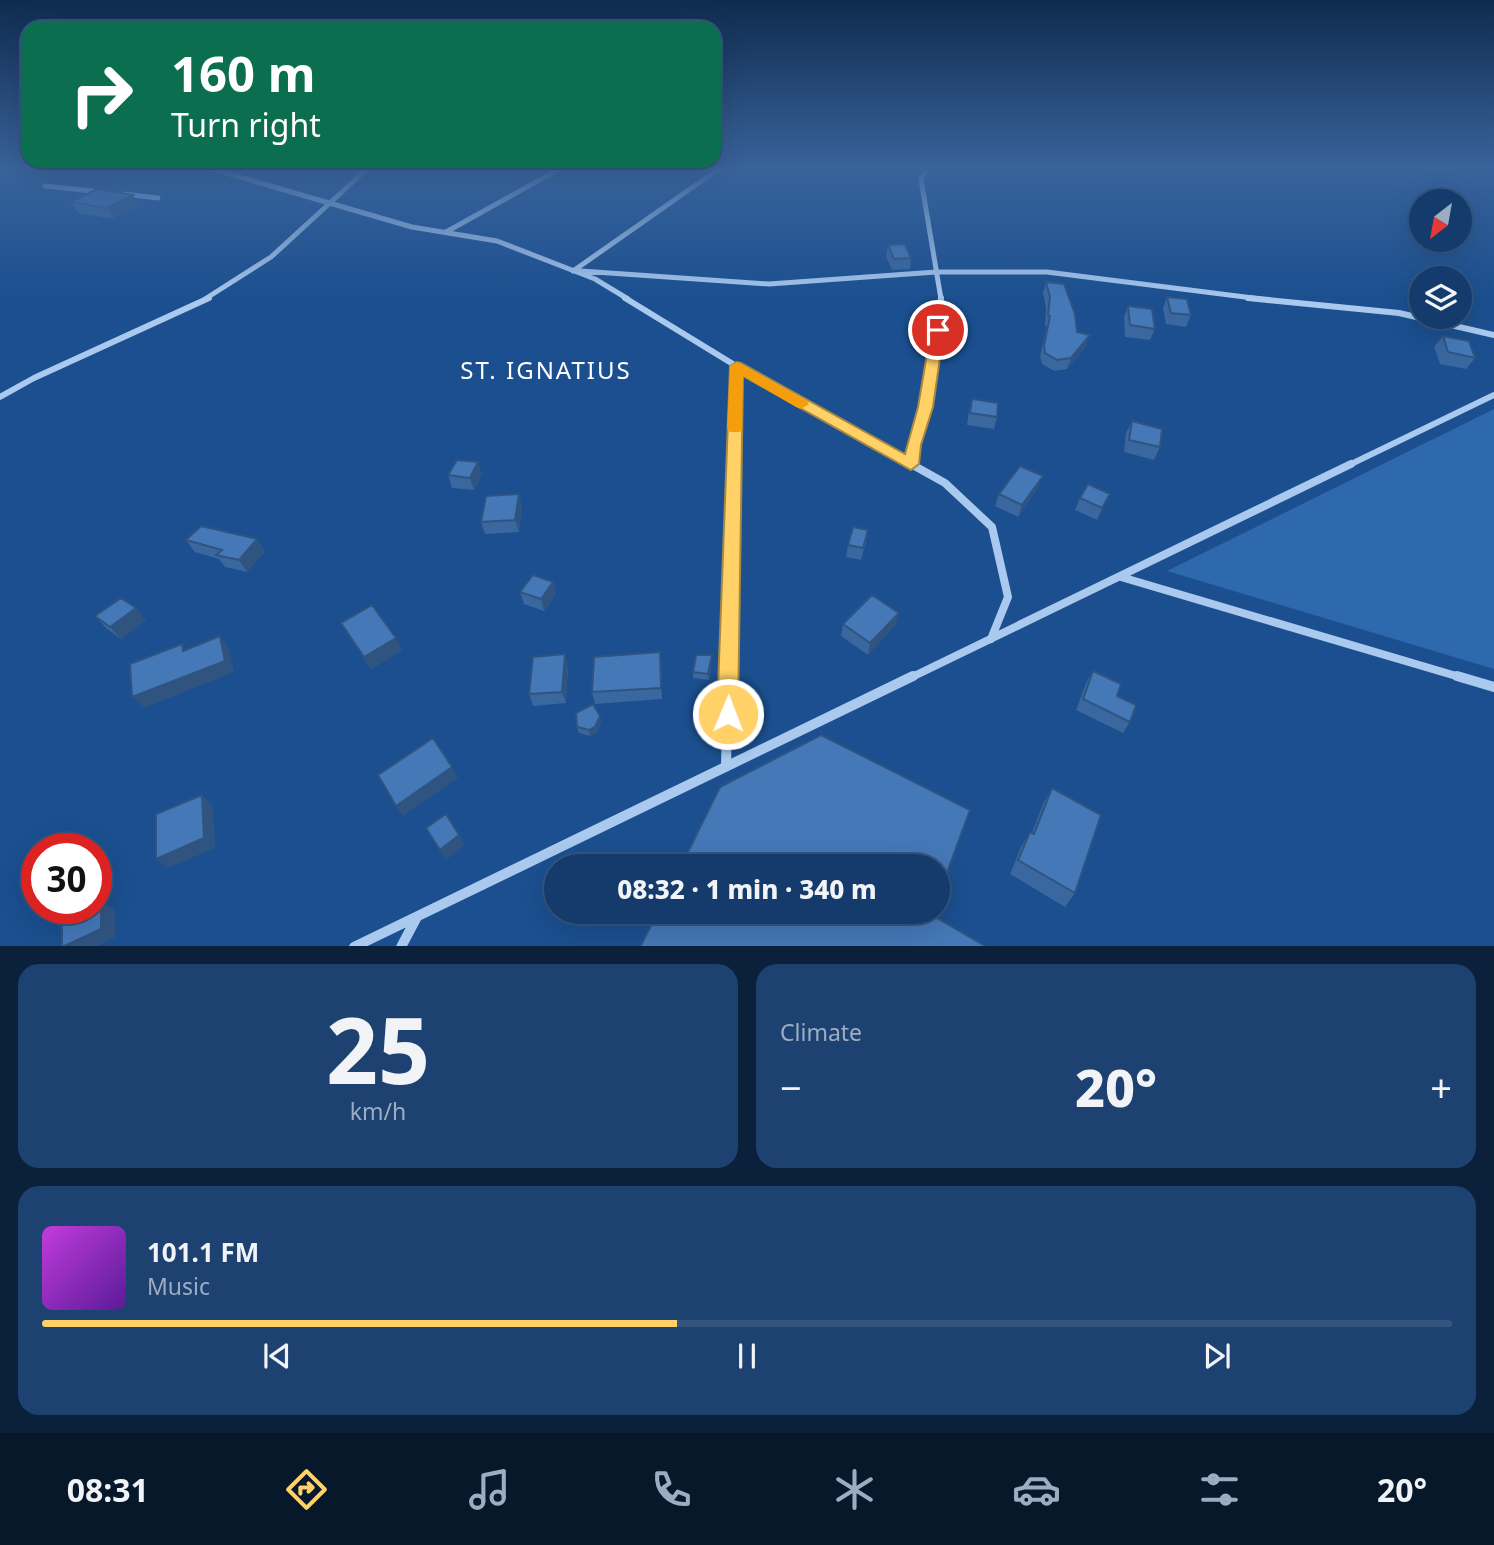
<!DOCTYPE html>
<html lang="en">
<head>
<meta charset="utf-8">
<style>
  body { margin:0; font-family:"Noto Sans",sans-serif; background:#1d4271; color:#f1f3f6; height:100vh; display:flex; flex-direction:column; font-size:26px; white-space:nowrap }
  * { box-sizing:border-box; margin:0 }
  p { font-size:23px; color:#9dadc1 }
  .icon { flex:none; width:38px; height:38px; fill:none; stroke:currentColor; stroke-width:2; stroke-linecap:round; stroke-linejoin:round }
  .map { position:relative; height:946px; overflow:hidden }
  .drawer { display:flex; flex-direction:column; gap:18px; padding:18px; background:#0b203b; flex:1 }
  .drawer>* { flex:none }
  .hud { position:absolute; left:21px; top:21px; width:700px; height:147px; border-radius:21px; box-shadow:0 7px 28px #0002,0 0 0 2px #33557e; background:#0b6e4f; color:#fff; overflow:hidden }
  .needle { width:46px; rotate:211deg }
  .fabs { position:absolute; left:1409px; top:189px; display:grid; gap:14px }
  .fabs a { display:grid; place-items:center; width:63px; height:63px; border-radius:50%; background:#143b6b; box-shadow:0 7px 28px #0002,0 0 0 2px #33557e; font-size:35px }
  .speed { position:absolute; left:21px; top:833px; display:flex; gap:14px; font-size:35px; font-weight:700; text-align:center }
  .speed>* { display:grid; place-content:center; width:91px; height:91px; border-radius:50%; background:#143b6b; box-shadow:0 7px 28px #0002,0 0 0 2px #33557e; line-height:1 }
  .speed .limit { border:10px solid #d22; background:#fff; color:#111 }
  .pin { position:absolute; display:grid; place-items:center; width:60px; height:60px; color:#fff; margin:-30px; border:4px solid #fff; border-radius:50%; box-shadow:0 2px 7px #0007 }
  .me { position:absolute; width:77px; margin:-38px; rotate:1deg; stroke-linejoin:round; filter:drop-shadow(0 0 5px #0008) }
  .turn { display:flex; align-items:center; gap:24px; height:147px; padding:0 35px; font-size:32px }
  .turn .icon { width:91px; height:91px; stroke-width:2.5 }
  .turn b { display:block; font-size:49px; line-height:60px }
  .big { font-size:52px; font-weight:800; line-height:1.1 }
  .drawer .widget { flex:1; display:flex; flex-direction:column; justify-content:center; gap:10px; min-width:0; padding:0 24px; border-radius:21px; background:#1d4271 }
  .drawer .dial { align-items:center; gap:0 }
  .dial b { font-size:91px; line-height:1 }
  .song { display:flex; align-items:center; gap:21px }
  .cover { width:84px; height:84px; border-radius:10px; background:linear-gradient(135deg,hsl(290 70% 55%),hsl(270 70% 35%)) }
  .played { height:7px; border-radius:4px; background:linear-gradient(90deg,#ffd166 45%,#33557e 45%) }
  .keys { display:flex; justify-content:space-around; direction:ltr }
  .heat { display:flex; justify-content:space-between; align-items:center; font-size:38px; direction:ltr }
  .drawer .tiles { flex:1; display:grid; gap:18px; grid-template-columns:1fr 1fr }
  .widget:last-child { grid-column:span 2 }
  .trip { position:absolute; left:544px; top:854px; width:406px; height:70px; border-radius:35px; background:#143b6b; box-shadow:0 7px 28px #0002,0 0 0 2px #33557e; font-weight:800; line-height:70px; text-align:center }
  .tabs { display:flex; height:112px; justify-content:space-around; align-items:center; background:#08182b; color:#9dadc1 }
  .tabs .icon { width:49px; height:49px }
  .tabs .active { color:#ffd166 }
  .tabs b { font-size:32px; color:#f1f3f6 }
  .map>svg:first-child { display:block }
  .green { fill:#2e69ad }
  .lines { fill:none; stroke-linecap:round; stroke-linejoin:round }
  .street-far3 { stroke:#a9c9ee; stroke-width:5 }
  .street-far2 { stroke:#a9c9ee; stroke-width:6 }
  .street-far1 { stroke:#a9c9ee; stroke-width:8 }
  .street { stroke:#a9c9ee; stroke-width:10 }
  .wall { fill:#3a679d }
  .shaded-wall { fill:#305480 }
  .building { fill:#4478b7; stroke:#305480; stroke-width:2 }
  .route { fill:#ffd166; stroke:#a68842; stroke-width:2 }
  .slow { fill:#f59e0b }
  .labels { text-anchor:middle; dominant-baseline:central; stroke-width:7; stroke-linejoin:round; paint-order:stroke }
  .quarter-label { font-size:24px; letter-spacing:2px; fill:#fff; stroke:#1b4f8f }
</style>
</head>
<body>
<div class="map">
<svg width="1494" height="947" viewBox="0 0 1494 947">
  <rect width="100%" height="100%" fill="#1b4f8f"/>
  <path class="green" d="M1494,409V669L1167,571Z"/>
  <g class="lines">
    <path class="street-far3" d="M209,168L412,227L497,241L595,279L628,299
      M928,168L921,179L941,299
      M45,186L102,192
      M124,194L158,198
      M446,232L561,168
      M573,271L720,168
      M581,271L769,284L936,272H1047L1261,299
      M205,299L271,257L368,168"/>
    <path class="street-far2" d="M625,298L774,389L914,466
      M1248,298L1399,313L1494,335
      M0,397L34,378L209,298
      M911,464L913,445L925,407L941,298
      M734,466L737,366
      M1347,466L1494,395"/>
    <path class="street-far1" d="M911,464L945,483L992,527L1008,597L991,639
      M1121,577L1463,678
      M728,678L734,464
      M910,678L1351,464"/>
    <path class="street" d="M1457,676L1494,687
      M726,767L728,676
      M354,947L913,676
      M401,947L417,917"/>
  </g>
  <path class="wall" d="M71,202L138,205L114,219L78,213Z
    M888,245L911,258L910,269L892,270L886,256Z
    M1046,282L1086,346L1067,369L1054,371L1042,364L1040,356L1047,326H1045L1046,308L1043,293Z
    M1167,297L1191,315L1186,327L1166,324L1163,308Z
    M1128,306L1155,329L1150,340L1125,337L1124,317Z
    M1443,336L1475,358L1466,369L1440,364L1434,347Z
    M972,399L997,417L994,429L967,425L969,410Z
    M1132,421L1160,447L1154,460L1124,452L1126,433Z
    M482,474L474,490L452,488L448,475Z
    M1038,488L1018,517L995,506L999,494Z
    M1110,494L1097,520L1075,510L1080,498Z
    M522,506L519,532L485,534L481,522Z
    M257,539L265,551L247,572L225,567L219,559L195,552L186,540Z
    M866,542L861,560L846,557L848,545Z
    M553,582L556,594L544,611L524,604L520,592Z
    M95,616L146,620L121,639L106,628Z
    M341,623L402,650L371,669Z
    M843,624H896L868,655L841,636Z
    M660,652L662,664V699L595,704L592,692Z
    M712,655V660L709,680L693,678V672Z
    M568,666L566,703L533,706L529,694Z
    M1093,671L1130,722L1123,733L1076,710L1086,683Z
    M601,721L597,733L590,736L579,733L577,727Z
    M1052,788L1075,893L1065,907L1010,874L1021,847L1030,832L1032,833L1043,804Z"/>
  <path class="shaded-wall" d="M133,195L138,205L114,219L107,208Z
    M1090,335L1086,346L1067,369L1071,358Z
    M478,462L482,474L474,490L470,478Z
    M1043,476L1038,488L1018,517L1022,505Z
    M519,494L522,506L519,532L515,520Z
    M1110,494L1105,506L1097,520L1102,508Z
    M257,539L265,551L247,572L239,560Z
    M553,582L556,594L544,611L541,599Z
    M136,608L146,620L121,639L110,627Z
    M899,613L896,624L868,655L870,643Z
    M220,636L229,648L234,672L144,708L132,697Z
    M396,638L402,650L371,669L364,657Z
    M660,652L662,664V699L661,688Z
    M565,654L568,666L566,703L562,692Z
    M712,655V660L709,680L708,674Z
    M600,716L601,721L597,733L590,736L589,730Z
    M452,767L458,778L403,816L396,806Z
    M202,795L213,806L215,848L168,868L156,859Z
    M459,835L465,845L446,860L440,850Z
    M101,901L115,910V937L96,947H63Z"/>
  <path class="building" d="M97,189L133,195L107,208L71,202Z
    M905,244L911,258L894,259L888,245Z
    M1046,282L1064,284L1075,314L1077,332L1090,335L1071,358L1057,360L1045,353L1044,345L1050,316L1048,315L1050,297Z
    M1167,297L1187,299L1191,315L1171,313Z
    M1128,306L1152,309L1155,329L1130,325Z
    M1443,336L1469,341L1475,358L1448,352Z
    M972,399L998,403L997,417L970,413Z
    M1132,421L1162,429L1160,447L1129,440Z
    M457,460L478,462L470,478L448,475Z
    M1020,466L1043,476L1022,505L999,494Z
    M1088,484L1110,494L1102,508L1080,498Z
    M519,494L515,520L481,522L486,496Z
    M201,526L257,539L239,560L216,555L222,550L186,540Z
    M853,527L868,530L863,548L848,545Z
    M533,575L553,582L541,599L520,592Z
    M872,595L899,613L870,643L843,624Z
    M121,598L136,608L110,627L95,616Z
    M372,605L396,638L364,657L341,623Z
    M220,636L225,661L132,697L130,664L182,644L183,651Z
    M660,652L661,688L592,692L594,657Z
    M565,654L562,692L529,694L533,657Z
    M696,655H712L708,674L693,672Z
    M1093,671L1121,684L1117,696L1136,705L1130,722L1083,699Z
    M593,704L600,716L595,727L589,730L577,727L576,713Z
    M821,735L970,810L938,897V866H681L720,787Z
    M433,738L452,767L396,806L378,775Z
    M1052,788L1101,815L1075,893L1018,860L1030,832L1034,834Z
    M202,795L204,838L156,859V814Z
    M446,814L459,835L440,850L426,828Z
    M101,901V929L62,947V919L85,908H96V903Z
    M658,912H933L932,915L987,947H640Z"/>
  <linearGradient id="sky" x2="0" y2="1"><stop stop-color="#0f2b4f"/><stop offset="0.56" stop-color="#39639b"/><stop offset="1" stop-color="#39639b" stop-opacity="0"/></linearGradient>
  <rect width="1494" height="300" fill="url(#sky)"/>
  <path class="route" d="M938,326L944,330L933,407L921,445L919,464L911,470L743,376L738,714L735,720L728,723L720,720L717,714L730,366L737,362L741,363L905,454L918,407L931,330Z"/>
  <path class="slow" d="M737,362L807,401L809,404L801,409L796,407L743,376L742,428L740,432H730L727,428L730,366Z"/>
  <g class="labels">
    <g class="quarter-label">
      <text x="546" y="369">ST. IGNATIUS</text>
    </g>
  </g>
</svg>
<div class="fabs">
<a><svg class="needle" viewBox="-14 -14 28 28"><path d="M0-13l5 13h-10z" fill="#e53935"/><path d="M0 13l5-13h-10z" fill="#9dadc1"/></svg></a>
<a><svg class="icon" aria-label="layers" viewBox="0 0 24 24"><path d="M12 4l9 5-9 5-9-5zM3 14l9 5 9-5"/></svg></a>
</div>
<div class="speed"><div class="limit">30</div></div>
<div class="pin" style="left:938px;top:330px;background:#d93025"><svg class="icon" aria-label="arrive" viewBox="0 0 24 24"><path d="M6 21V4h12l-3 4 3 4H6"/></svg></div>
<svg class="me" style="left:728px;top:714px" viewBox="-20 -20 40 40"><circle r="17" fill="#ffd166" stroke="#fff" stroke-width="3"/><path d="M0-11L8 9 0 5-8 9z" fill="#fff"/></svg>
<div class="trip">08:32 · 1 min · 340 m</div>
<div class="hud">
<div class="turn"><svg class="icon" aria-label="right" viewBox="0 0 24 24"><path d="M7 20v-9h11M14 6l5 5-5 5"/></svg><div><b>160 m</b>Turn right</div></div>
</div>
</div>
<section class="drawer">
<div class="tiles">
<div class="widget dial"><b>25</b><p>km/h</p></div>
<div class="widget"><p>Climate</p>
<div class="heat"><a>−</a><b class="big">20°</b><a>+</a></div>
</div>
<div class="widget">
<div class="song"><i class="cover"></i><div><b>101.1 FM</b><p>Music</p></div></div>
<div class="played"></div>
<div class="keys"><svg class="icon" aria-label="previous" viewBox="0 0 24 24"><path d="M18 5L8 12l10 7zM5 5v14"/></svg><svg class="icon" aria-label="pause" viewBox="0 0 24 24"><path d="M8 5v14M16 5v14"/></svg><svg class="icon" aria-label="next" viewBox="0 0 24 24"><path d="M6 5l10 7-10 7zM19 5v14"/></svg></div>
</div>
</div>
</section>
<nav class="tabs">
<b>08:31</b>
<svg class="icon active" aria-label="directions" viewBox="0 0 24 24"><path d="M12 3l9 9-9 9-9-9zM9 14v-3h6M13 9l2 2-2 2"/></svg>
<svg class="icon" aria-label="music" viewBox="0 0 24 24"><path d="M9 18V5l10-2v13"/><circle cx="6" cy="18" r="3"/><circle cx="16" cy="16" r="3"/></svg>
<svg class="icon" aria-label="phone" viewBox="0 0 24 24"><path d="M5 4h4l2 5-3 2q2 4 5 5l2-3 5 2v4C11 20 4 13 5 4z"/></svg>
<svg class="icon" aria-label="climate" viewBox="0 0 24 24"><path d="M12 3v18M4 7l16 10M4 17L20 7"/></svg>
<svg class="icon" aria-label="car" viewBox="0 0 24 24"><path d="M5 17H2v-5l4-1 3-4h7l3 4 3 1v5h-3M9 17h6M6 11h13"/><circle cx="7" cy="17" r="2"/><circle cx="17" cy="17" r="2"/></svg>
<svg class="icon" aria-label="filters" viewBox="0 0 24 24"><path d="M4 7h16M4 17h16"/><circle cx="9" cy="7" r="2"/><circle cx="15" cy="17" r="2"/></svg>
<b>20°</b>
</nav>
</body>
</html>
